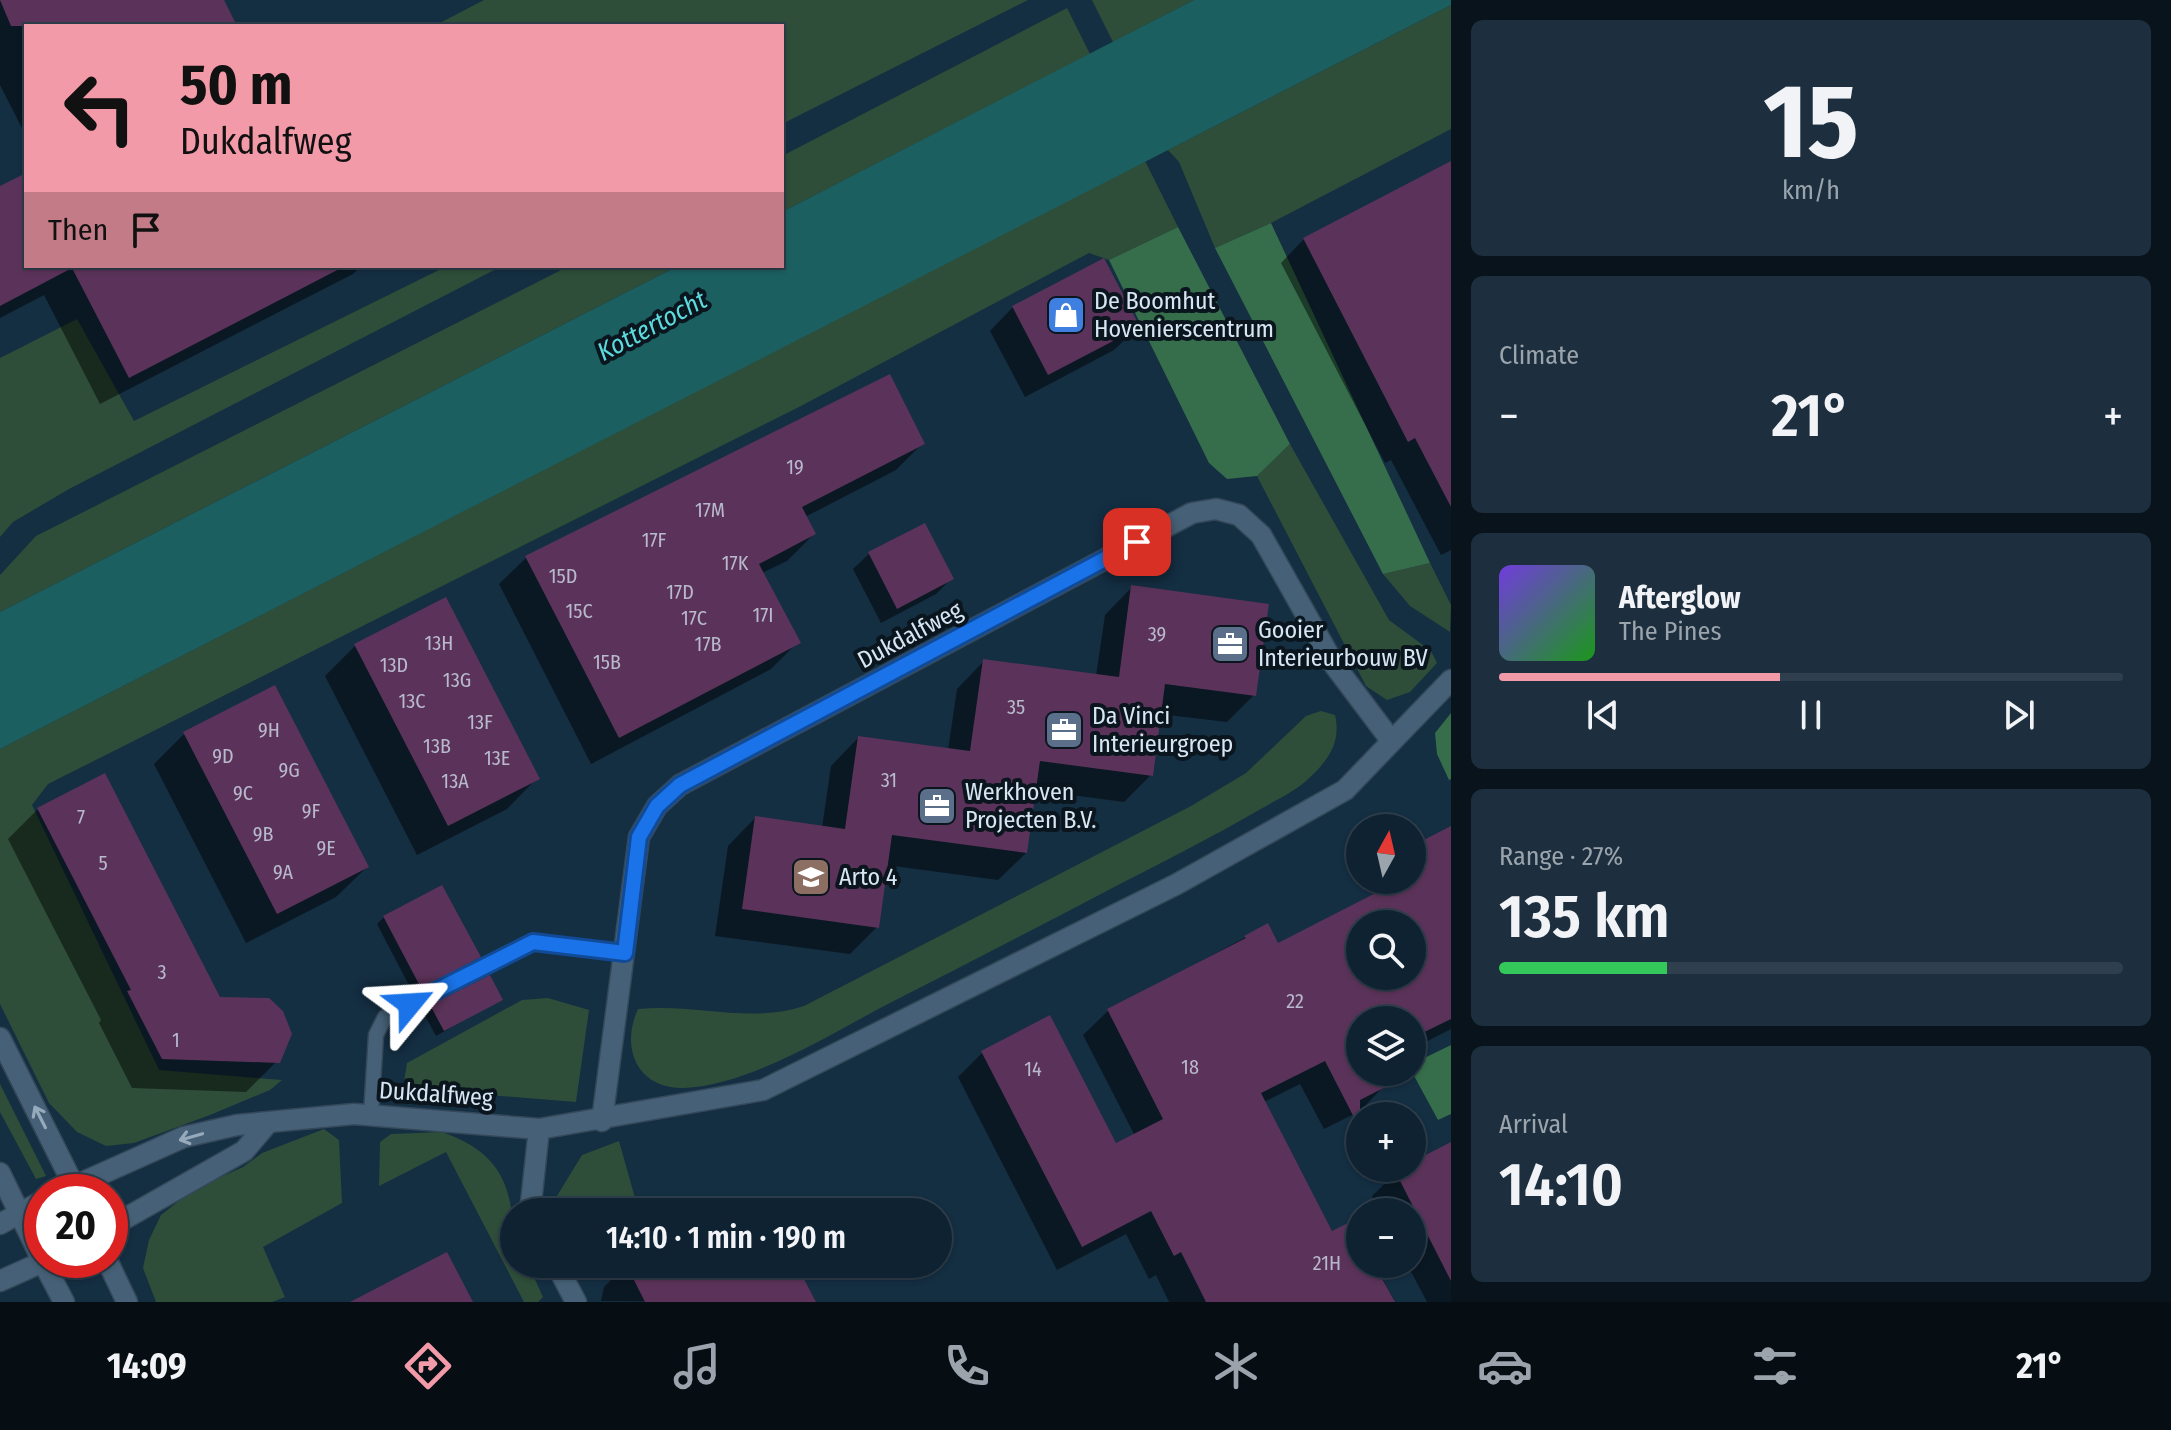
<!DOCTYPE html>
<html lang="en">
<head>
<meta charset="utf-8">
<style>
  body { margin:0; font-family:"Fira Sans Condensed",sans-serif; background:#1d2f3e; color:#f1f3f6; height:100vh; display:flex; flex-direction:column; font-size:30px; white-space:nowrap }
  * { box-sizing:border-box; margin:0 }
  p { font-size:26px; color:#9ba4ac }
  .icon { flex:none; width:44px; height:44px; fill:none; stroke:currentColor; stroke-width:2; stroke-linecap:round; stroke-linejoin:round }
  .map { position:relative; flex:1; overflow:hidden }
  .sheet { display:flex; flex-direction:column; gap:20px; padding:20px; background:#08131c; width:720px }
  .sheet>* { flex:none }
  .guide { position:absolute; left:24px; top:24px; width:760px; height:244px; border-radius:0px; box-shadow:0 2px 6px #0004,0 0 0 2px #2f3f4d; background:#f39aa9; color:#111; overflow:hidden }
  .needle { width:52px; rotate:8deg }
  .controls { position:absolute; left:1346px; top:814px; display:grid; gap:16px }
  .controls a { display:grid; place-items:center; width:80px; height:80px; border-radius:50%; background:#0f2232; box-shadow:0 2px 6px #0004,0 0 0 2px #2f3f4d; font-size:40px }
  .speed { position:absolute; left:24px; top:1174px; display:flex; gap:16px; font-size:40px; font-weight:700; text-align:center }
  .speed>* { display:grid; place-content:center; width:104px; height:104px; border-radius:50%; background:#0f2232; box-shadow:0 2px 6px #0004,0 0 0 2px #2f3f4d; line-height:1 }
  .speed .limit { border:12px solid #d22; background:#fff; color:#111 }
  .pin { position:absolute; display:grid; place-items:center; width:68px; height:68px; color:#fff; margin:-34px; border-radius:16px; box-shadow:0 4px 12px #0006 }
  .me { position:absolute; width:88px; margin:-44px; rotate:63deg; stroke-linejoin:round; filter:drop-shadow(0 0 6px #0008) }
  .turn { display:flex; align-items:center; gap:28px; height:168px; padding:0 24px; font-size:36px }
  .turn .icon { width:104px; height:104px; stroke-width:2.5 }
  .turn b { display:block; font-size:56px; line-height:68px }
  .then { display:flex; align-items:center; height:76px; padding:0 24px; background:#0003; gap:16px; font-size:30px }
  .big { font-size:60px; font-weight:600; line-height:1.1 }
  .sheet .card { flex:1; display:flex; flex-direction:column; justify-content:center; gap:12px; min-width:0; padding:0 28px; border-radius:12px; background:#1d2f3e }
  .sheet .dial { align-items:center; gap:0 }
  .dial b { font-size:104px; line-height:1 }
  .song { display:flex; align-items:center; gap:24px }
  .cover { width:96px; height:96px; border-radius:12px; background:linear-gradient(135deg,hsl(260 70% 55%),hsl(120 70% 35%)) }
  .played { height:8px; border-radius:4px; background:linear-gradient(90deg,#f39aa9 45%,#2f3f4d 45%) }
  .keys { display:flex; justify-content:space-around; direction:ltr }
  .heat { display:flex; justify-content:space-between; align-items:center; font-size:44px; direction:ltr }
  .charge { height:12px; border-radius:6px; background:linear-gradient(90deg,#34c759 27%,#2f3f4d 0) }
  .trip { position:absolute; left:500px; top:1198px; width:452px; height:80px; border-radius:40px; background:#0f2232; box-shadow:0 2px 6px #0004,0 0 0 2px #2f3f4d; font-weight:600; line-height:80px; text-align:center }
  .tabs { display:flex; height:128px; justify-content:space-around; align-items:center; background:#060e14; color:#9ba4ac }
  .tabs .icon { width:56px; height:56px }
  .tabs .current { color:#f39aa9 }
  .tabs b { font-size:36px; color:#f1f3f6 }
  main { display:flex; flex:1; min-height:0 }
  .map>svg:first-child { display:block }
  .green { fill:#2e4e39 }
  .forest { fill:#366e4b }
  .water { fill:#1c5f61 }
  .shadow { fill:#0007; fill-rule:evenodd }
  .building { fill:#5b335a; fill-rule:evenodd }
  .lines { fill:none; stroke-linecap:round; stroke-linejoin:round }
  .service-casing { stroke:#344859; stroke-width:17 }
  .minor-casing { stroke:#344859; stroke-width:23 }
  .secondary-casing { stroke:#344859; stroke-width:23 }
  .service { stroke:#466177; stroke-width:14 }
  .minor { stroke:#466177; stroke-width:20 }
  .secondary { stroke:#466177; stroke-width:20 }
  .oneway { stroke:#96aabb }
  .route-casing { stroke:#114b97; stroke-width:20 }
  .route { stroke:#1a73e8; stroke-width:14 }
  .labels { text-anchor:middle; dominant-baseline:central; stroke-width:8; stroke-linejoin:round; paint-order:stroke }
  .number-label { font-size:20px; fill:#b8b9cd }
  .poi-label { font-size:24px; fill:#d7e6f3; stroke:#0a151e; text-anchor:start }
  .street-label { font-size:24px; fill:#d7e6f3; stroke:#0a151e }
  .water-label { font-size:26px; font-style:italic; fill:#5bdbdd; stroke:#0a151e }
</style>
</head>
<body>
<main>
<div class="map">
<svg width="1451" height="1302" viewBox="0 0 1451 1302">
  <rect width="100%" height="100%" fill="#142e42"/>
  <path class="green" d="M484,0H1028L782,124V26H434Z
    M1092,0H1194L1113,42Z
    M1451,5V129L1271,223L1215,248L1179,162L1168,150Z
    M1067,8L1090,54L782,212V156Z
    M1145,161L1178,227L1109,260L1089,253L801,406L48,784L32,805L159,1070L282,1080L270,1090L210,1115L134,1143L106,1146L77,1132L49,1103L0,1004V749Z
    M447,266H502L69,489L13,522L0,537V358L77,319L134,421Z
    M569,266H678L0,612V575L36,536Z
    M1290,444L1389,620L1431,651L1437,663L1410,692L1387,700L1366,686L1257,476Z
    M1430,563L1451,605L1450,632L1410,606L1383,574Z
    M1321,711L1335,715C1342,744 1326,763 1305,782C1292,793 1274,801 1259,810C1214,836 1167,860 1120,884C1042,925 963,966 884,1006C828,1036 749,1085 684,1088C637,1089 620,1048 638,1009C694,1003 750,1024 804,1006L1191,806L1246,773L1306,716Z
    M548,998L589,1010L576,1102L403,1088L407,1063L522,1000Z
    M0,1084L46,1176L36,1179L0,1112Z
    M324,1129L339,1140L342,1203L263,1247L285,1297L272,1302H156L143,1268L149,1240L161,1215L194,1189L243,1167L262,1153Z
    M442,1132C511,1156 514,1198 514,1264H528L543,1297L538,1302H524L446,1152L379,1186L380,1142L391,1134Z
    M619,1141L639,1212H552V1204L582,1155Z"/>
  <path class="forest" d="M1271,223L1430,563L1383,574L1215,248Z
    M1178,227L1290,444L1257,476L1227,479L1209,463L1109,260Z
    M1451,713V779L1449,780L1437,754L1435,733Z
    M1451,1045V1114L1438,1120L1412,1072V1064Z"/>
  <path class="water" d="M1194,0H1451V5L0,749V612L678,266H782V212Z"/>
  <path class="shadow" d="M0,0H222L235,26H26V136L0,85Z
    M1451,164V550L1441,555L1391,460L1385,463L1281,263L1304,239Z
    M26,175V266H361L353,274L100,404L44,295L0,318V189Z
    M1013,307L1138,327L1114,350L1025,397L990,331Z
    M889,376L923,443L896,470L805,517L814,534L787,561L762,573L798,642L771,669L591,764L499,584L526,558Z
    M869,554L951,579L936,594L881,623L853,569Z
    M1132,587L1254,695L1227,722L1159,714L1151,775L1124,802L1034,790L1026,853L998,880L886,865L877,927L850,954L715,936L728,846L755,818L822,828L831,766L858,738L948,750L957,689L984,661L1096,676L1105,615Z
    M355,646L537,778L507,809L417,855L325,676Z
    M184,734L367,867L336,897L246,943L154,764Z
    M38,809L218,999L290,1034L288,1044L276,1062L246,1092L132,1088L99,1023L101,1020L8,839Z
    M1451,828V1029L1412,1049V1020H1360V1072H1377L1384,1086L1360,1111L1324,1129L1300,1084L1264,1102L1331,1233L1360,1238V1264H1375L1395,1302H1169L1156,1275L1149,1279L1126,1234L1057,1270L958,1077L982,1053L1115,1146L1135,1136L1083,1035L1108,1011L1246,937L1277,946L1385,891L1380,880H1412V848ZM1360,924H1412V976H1360Z
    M384,917L478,957L413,993L377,924Z
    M501,999L436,1036L424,1014L431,1007Z
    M1451,1148V1302H1427L1407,1264H1412V1212H1381L1372,1196L1396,1173Z
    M627,1264H794L813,1302L601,1301L604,1287Z"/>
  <path class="building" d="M0,0H224L237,26H11Z
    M1451,161V507L1415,438L1408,442L1303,238Z
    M26,173V266H345L129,378L72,268L0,306V186Z
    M1104,258L1140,327L1048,375L1012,306Z
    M890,374L925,444L802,507L816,534L759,564L801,643L619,738L525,556Z
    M925,523L954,579L897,609L868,552Z
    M1131,585L1269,604L1256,696L1165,684L1153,776L1040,761L1027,853L892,835L879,928L742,909L755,816L845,829L858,736L970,751L983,659L1119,677Z
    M446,597L540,779L448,826L354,644Z
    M275,685L369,867L277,914L183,732Z
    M105,773L220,997L269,998L283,1011L292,1034L280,1063L162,1059L127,991L131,990L37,808Z
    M1451,826V1019L1412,1038V1020H1360V1072H1415L1360,1100V1129L1325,1061L1261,1093L1332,1231L1360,1217V1264H1374L1395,1302H1206L1181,1252L1174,1256L1151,1211L1082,1247L981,1051L1050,1015L1116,1143L1163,1119L1107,1009L1246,938L1244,936L1268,923L1278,943L1401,880H1412V846ZM1360,924H1412V976H1360Z
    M442,885L481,957L421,988L383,916Z
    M490,975L503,1000L444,1031L430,1005Z
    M1451,1142V1281L1395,1171L1412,1168V1162Z
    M447,1252L473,1302H350L402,1275Z
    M626,1264H796L816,1302H645Z"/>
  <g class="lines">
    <g class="service-casing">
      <path id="service" d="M371,1115L376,1035L385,1017L533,942L625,953"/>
    </g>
    <g class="minor-casing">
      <path id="minor" d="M602,1121L639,837L657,806L680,785L1192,513L1216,509L1239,515L1261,535L1335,666L1390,739
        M61,1192L184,1137L237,1125L354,1114L539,1129L763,1090L1177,884L1345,790L1451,680
        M530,1212L539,1129
        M0,1224L42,1201
        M110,1227L244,1151L267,1124
        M556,1264L576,1302
        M0,1281L47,1260"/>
    </g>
    <g class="secondary-casing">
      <path id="secondary" d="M0,1038L77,1192
        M0,1173L42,1260
        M42,1260L64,1302
        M107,1260L127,1302"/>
    </g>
    <use href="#service" class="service"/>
    <use href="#minor" class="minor"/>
    <use href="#secondary" class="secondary"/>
  </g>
  <defs><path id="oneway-shaft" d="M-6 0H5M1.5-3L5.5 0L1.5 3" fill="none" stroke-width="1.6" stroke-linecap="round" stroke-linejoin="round" transform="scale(2)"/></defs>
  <g class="oneway">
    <use href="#oneway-shaft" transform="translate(40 1117) rotate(-117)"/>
    <use href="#oneway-shaft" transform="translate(191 1137) rotate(164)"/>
  </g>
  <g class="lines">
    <g class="route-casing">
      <path id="route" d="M410,1004L533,942L625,953L639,837L657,806L680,785L1137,542"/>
    </g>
    <use href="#route" class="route"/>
  </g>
  <defs>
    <g id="shop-square" transform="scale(2)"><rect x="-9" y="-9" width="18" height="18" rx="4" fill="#3f7fe0" stroke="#0a151e"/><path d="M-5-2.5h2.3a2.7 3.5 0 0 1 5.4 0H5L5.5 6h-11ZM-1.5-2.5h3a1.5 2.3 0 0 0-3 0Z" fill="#fff"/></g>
    <g id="office-square" transform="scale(2)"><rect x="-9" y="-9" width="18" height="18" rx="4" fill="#5c6f8a" stroke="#0a151e"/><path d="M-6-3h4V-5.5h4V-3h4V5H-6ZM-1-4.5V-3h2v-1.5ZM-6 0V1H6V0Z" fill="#fff"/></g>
    <g id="school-square" transform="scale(2)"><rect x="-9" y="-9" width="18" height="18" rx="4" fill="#8d6e63" stroke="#0a151e"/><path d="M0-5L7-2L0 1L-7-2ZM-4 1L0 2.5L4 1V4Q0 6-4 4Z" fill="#fff"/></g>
  </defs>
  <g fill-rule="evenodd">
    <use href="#shop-square" x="1066" y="315"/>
    <use href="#office-square" x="1230" y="644"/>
    <use href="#office-square" x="1064" y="730"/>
    <use href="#office-square" x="937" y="806"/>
    <use href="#school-square" x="811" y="877"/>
  </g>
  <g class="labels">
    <g class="number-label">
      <text x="795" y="467">19</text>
      <text x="710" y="510">17M</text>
      <text x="654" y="540">17F</text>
      <text x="735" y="563">17K</text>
      <text x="563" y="576">15D</text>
      <text x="680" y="592">17D</text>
      <text x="579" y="611">15C</text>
      <text x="763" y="615">17I</text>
      <text x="694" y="618">17C</text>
      <text x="1157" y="634">39</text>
      <text x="439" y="643">13H</text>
      <text x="708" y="644">17B</text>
      <text x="607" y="662">15B</text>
      <text x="394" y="665">13D</text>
      <text x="457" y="680">13G</text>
      <text x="412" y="701">13C</text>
      <text x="1016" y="707">35</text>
      <text x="480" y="722">13F</text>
      <text x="269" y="730">9H</text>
      <text x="437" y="746">13B</text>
      <text x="223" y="756">9D</text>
      <text x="497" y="758">13E</text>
      <text x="289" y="770">9G</text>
      <text x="889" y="780">31</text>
      <text x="455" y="781">13A</text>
      <text x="243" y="793">9C</text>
      <text x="311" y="811">9F</text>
      <text x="81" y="817">7</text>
      <text x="263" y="834">9B</text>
      <text x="326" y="848">9E</text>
      <text x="103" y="863">5</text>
      <text x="283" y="872">9A</text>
      <text x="162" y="972">3</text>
      <text x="1295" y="1001">22</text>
      <text x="176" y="1040">1</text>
      <text x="1190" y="1067">18</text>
      <text x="1033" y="1069">14</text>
      <text x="1327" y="1263">21H</text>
    </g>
    <g class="poi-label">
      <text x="1094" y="301">De Boomhut<tspan x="1094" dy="28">Hovenierscentrum</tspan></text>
      <text x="1258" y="630">Gooier<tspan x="1258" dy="28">Interieurbouw BV</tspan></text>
      <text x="1092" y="716">Da Vinci<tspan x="1092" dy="28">Interieurgroep</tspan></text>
      <text x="965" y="792">Werkhoven<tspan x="965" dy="28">Projecten B.V.</tspan></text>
      <text x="839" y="877">Arto 4</text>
    </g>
    <g class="street-label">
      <text transform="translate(910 635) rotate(-28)">Dukdalfweg</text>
      <text transform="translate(436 1094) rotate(4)">Dukdalfweg</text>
    </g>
    <g class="water-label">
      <text transform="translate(652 326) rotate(-28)">Kottertocht</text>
    </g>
  </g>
</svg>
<div class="controls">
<a><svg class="needle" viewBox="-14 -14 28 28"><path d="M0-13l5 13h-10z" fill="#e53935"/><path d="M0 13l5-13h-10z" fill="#9ba4ac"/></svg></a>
<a><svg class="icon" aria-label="search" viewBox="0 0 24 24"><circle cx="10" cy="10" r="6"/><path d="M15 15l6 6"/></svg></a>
<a><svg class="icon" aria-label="layers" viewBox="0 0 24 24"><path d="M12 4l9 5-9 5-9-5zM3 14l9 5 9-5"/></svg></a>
<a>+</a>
<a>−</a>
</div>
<div class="speed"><div class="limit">20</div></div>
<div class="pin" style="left:1137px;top:542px;background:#d93025"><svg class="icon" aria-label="arrive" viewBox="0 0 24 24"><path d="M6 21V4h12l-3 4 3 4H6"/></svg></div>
<svg class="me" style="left:410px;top:1004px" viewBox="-20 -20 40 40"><path d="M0-17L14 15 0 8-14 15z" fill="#1a73e8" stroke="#fff" stroke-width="4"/></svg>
<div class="trip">14:10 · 1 min · 190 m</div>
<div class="guide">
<div class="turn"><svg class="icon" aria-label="left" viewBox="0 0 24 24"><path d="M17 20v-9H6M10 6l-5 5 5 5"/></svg><div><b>50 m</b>Dukdalfweg</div></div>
<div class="then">Then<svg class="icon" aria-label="arrive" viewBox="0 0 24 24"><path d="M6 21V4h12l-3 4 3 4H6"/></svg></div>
</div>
</div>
<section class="sheet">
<div class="card dial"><b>15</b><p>km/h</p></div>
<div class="card"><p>Climate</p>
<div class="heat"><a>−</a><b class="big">21°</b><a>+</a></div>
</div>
<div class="card">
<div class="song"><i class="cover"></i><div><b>Afterglow</b><p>The Pines</p></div></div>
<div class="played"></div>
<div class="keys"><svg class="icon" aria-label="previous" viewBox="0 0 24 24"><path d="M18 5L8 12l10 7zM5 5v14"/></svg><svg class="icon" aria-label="pause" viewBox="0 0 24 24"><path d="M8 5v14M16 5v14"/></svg><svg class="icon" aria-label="next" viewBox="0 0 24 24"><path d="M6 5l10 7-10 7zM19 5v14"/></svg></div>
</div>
<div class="card"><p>Range · 27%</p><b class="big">135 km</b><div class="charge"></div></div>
<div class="card"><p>Arrival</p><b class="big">14:10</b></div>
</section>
</main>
<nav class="tabs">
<b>14:09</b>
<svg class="icon current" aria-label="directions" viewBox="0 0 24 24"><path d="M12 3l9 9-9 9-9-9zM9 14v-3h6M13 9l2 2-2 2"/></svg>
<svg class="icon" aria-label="music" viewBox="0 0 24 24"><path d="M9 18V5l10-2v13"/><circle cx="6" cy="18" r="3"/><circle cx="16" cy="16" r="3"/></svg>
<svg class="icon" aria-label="phone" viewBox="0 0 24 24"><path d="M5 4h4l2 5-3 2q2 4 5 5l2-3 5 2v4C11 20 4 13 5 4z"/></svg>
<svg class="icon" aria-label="climate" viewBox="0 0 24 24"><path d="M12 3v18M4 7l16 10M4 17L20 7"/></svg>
<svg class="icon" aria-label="car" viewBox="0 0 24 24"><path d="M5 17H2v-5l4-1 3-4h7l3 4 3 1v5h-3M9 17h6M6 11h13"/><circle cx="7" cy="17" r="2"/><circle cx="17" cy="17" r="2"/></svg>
<svg class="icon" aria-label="filters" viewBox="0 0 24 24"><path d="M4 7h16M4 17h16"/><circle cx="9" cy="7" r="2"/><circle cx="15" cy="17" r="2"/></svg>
<b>21°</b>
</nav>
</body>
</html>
